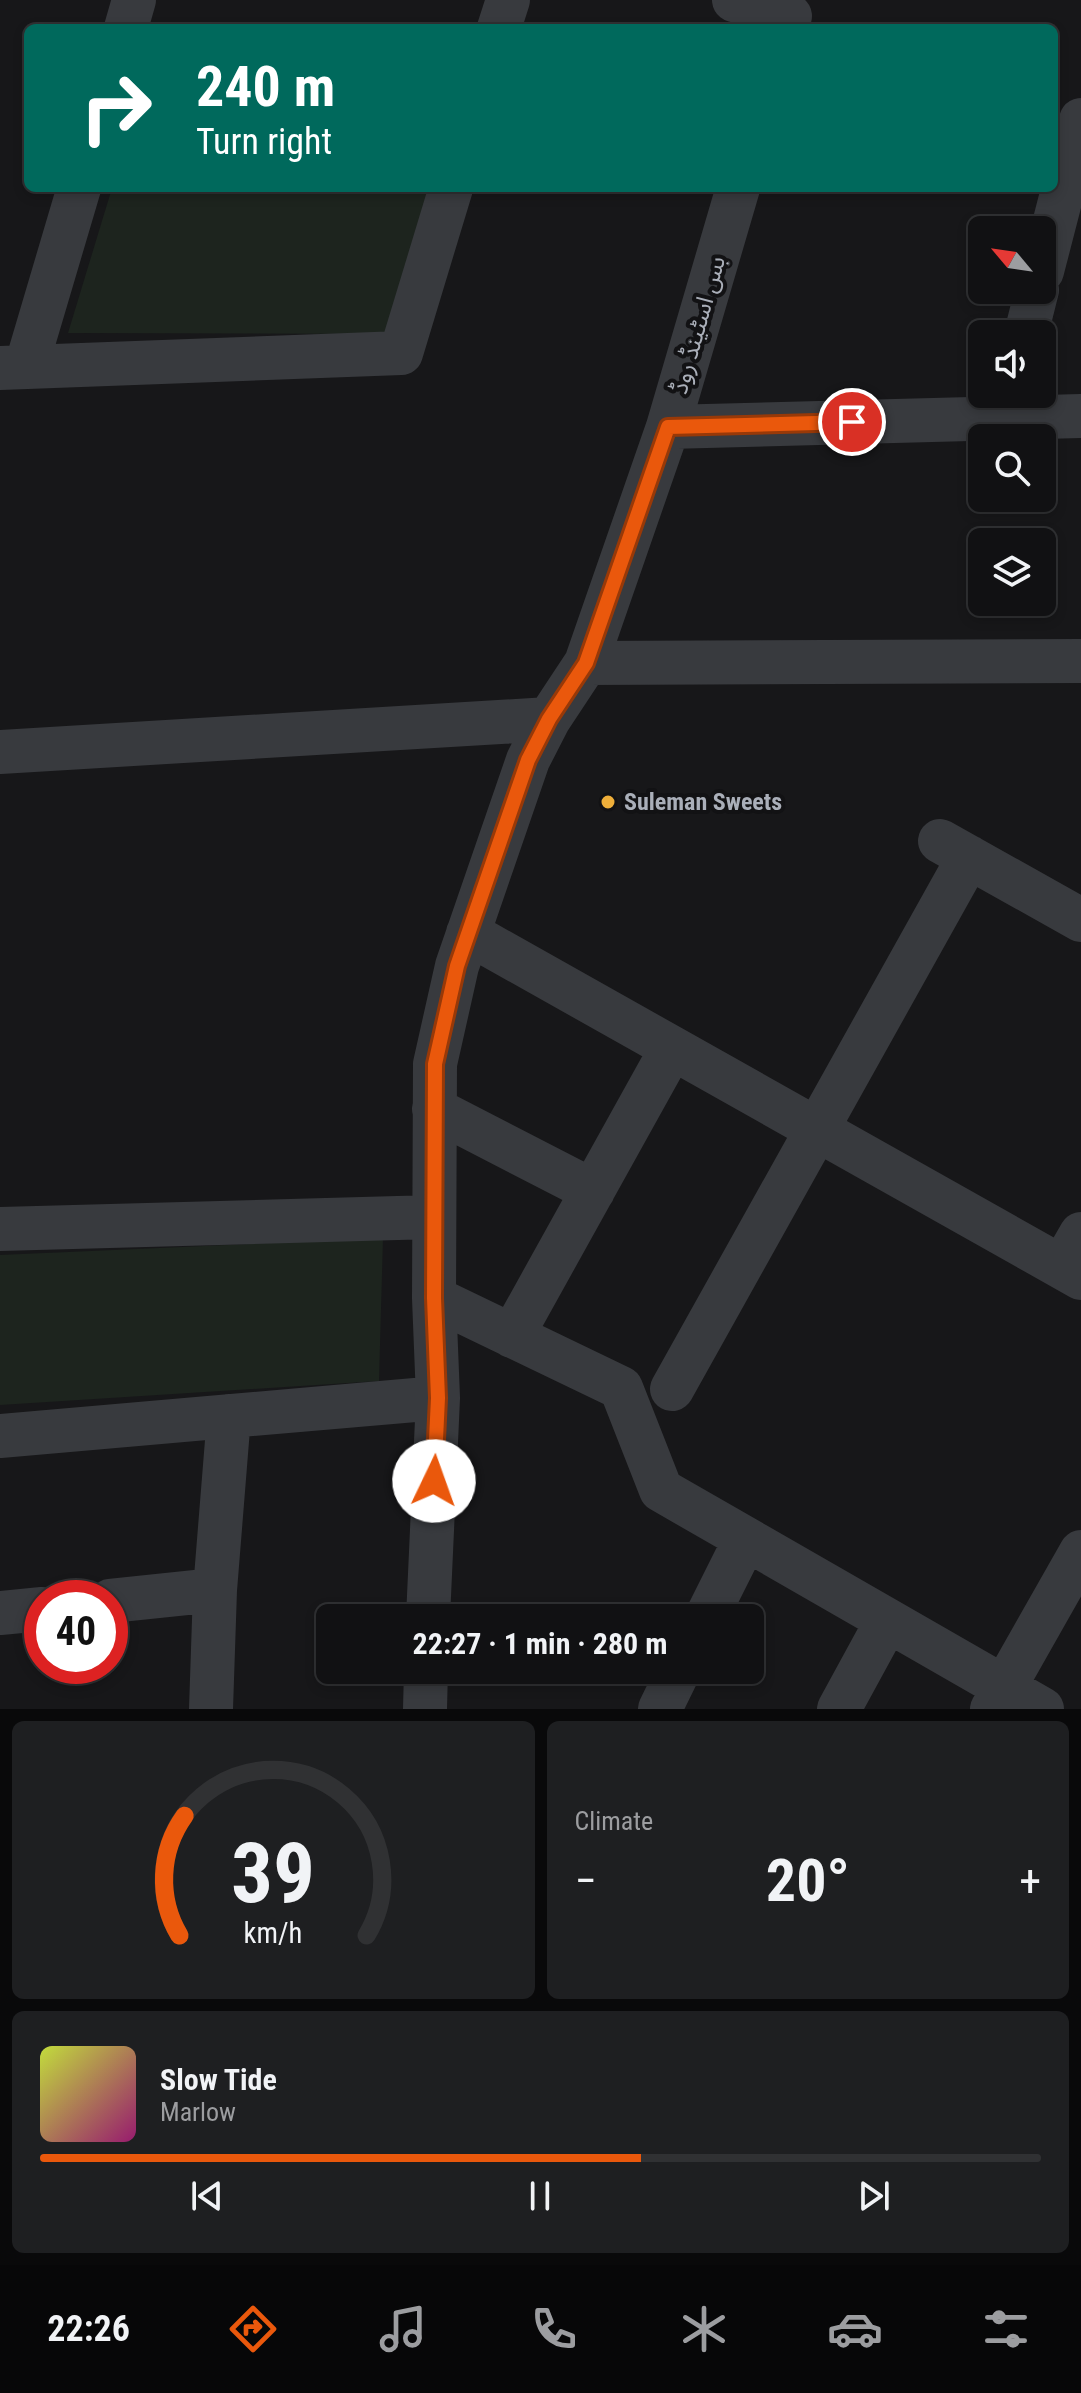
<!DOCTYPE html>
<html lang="en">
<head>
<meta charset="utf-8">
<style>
  body { margin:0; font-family:"Roboto Condensed","Noto Sans Arabic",sans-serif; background:#1e1f21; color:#f1f3f6; height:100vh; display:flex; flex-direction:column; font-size:30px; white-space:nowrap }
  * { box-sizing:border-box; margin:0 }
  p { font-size:26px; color:#9c9da0 }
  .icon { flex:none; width:44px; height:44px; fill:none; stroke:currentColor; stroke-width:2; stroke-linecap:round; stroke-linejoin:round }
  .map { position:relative; height:1709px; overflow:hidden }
  .details { display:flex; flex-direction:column; gap:12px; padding:12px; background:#09090a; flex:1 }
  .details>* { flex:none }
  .top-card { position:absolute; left:24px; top:24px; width:1034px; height:168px; border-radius:12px; box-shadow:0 4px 12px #0003,0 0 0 2px #303133; background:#00695c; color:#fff; overflow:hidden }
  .needle { width:52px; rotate:299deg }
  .buttons { position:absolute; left:968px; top:216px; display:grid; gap:16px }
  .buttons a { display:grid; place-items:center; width:88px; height:88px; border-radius:12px; background:#111113; box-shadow:0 4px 12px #0003,0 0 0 2px #303133; font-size:40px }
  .speed { position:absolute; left:24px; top:1580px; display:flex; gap:16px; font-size:40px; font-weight:700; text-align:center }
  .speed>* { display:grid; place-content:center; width:104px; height:104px; border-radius:50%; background:#111113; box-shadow:0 4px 12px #0003,0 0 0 2px #303133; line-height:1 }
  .speed .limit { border:12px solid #d22; background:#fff; color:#111 }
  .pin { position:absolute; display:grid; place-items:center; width:68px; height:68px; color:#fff; margin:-34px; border:4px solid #fff; border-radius:50%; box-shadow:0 2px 8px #0007 }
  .me { position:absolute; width:88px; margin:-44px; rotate:3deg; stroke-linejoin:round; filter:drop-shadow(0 0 6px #0008) }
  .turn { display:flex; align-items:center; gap:28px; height:168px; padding:0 40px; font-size:36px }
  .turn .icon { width:104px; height:104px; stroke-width:2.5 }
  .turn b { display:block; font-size:56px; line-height:68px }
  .big { font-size:60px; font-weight:700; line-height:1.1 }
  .details .tile { flex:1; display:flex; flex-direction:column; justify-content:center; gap:12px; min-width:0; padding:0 28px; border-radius:12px; background:#1e1f21 }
  .details .dial { align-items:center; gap:0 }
  .dial svg { height:208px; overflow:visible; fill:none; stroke:#303133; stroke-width:7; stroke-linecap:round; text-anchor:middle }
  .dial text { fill:#f1f3f6; stroke:none }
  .song { display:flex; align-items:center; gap:24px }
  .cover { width:96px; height:96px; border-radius:12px; background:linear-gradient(135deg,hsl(70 70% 55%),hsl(320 70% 35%)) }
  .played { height:8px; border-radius:4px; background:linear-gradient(90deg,#ea580c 60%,#303133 60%) }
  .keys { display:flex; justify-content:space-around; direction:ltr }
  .heat { display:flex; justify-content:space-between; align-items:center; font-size:44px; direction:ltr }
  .details .tiles { flex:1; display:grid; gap:12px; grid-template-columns:1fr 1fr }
  .tile:last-child { grid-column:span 2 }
  .trip { position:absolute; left:316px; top:1604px; width:448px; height:80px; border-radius:12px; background:#111113; box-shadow:0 4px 12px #0003,0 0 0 2px #303133; font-weight:700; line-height:80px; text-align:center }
  .tab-bar { display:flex; height:128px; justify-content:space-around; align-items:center; background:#070708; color:#9c9da0 }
  .tab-bar .icon { width:56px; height:56px }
  .tab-bar .active { color:#ea580c }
  .tab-bar b { font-size:36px; color:#f1f3f6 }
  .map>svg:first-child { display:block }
  .green { fill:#1d241e }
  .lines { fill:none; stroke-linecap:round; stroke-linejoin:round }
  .minor { stroke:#383a3e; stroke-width:44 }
  .route-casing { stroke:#983908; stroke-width:20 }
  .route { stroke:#ea580c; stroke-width:14 }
  .poi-dot { fill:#efaf3a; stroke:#121214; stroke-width:3 }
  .labels { text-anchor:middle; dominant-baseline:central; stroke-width:8; stroke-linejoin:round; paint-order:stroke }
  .street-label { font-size:24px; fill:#aaafb9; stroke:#121214 }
  .poi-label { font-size:24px; font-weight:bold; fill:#aaafb9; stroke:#121214; text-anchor:start }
</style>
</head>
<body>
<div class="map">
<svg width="1081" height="1709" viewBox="0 0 1081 1709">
  <rect width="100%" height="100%" fill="#171719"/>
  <path class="green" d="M112,188H436L390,334L68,333Z
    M383,1238L379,1381L0,1405V1255Z"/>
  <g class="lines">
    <path class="minor" d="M734,0L790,16
      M126,28L134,0
      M499,28L508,0
      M1042,271L1081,120
      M1026,334L1037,290
      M26,367L79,188
      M0,368L401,353L451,188
      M668,427L1081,416
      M586,663L1081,661
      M0,752L549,719
      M940,841L1081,920
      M468,933L1081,1278
      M434,1109L593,1191
      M0,1229L434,1217
      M1062,1267L1081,1234
      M434,1298L621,1388L661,1490L1042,1709
      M512,1336L672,1048
      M672,1389L969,857
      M0,1436L438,1398
      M110,1601L215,1590
      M0,1613L42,1609
      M428,1618L438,1398L434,1298L435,1064L457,966L528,760L549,719L586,663L668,427L738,188
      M706,1618L745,1540
      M211,1709L215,1590L229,1416
      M425,1709L426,1670
      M660,1709L679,1670
      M839,1709L887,1621
      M992,1709L1081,1552"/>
  </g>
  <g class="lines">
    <g class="route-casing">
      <path id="route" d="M434,1481L438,1398L434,1298L435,1064L457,966L528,760L549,719L586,663L668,427L852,422"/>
    </g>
    <use href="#route" class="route"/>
  </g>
  <circle class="poi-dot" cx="608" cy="802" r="8"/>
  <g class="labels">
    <g class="street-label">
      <text transform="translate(698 325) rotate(-74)">بس اسٹینڈ روڈ</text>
    </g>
    <g class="poi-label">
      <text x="624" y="802">Suleman Sweets</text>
    </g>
  </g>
</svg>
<div class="buttons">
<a><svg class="needle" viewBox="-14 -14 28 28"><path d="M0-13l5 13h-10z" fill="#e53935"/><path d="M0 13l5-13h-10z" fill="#9c9da0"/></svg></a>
<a><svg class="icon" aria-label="sound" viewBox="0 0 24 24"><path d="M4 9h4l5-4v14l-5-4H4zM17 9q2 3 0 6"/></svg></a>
<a><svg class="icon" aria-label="search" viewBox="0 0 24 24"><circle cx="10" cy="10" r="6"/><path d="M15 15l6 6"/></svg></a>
<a><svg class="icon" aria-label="layers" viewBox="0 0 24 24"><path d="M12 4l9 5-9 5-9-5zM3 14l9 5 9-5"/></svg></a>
</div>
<div class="speed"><div class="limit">40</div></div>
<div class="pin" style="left:852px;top:422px;background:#d93025"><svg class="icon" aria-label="arrive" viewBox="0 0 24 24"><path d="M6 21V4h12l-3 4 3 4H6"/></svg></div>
<svg class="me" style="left:434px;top:1481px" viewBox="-20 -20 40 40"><circle r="19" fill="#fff"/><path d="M0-13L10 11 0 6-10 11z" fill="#ea580c"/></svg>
<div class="trip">22:27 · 1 min · 280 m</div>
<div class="top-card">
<div class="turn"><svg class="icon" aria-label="right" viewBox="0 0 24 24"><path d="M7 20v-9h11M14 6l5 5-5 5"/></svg><div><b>240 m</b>Turn right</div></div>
</div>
</div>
<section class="details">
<div class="tiles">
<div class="tile dial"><svg viewBox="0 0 100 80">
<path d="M14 69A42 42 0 1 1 86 69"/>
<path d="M14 69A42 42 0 0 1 16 23" stroke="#ea580c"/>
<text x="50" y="56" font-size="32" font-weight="700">39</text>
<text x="50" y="72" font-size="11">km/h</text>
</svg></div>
<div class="tile"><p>Climate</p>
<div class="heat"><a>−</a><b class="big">20°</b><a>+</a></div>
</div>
<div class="tile">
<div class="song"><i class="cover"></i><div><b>Slow Tide</b><p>Marlow</p></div></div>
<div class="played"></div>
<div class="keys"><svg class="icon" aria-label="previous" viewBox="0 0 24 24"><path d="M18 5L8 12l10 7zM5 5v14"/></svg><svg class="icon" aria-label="pause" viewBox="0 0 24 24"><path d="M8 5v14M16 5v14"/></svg><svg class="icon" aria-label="next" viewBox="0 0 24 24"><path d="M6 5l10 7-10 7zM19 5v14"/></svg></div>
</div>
</div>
</section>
<nav class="tab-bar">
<b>22:26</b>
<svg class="icon active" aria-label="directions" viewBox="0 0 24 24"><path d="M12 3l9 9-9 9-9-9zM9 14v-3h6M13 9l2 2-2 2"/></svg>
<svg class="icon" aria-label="music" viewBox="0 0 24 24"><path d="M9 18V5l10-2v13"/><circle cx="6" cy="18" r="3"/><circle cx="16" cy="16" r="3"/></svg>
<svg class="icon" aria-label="phone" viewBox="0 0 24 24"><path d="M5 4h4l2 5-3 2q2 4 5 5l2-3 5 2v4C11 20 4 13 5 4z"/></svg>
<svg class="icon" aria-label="climate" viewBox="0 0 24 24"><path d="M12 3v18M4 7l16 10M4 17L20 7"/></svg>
<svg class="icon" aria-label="car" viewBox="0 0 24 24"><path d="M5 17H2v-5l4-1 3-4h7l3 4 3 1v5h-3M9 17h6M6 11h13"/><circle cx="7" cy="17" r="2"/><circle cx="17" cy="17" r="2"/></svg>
<svg class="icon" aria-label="filters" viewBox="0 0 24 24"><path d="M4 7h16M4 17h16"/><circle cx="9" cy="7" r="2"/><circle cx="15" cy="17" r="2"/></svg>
</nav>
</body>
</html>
